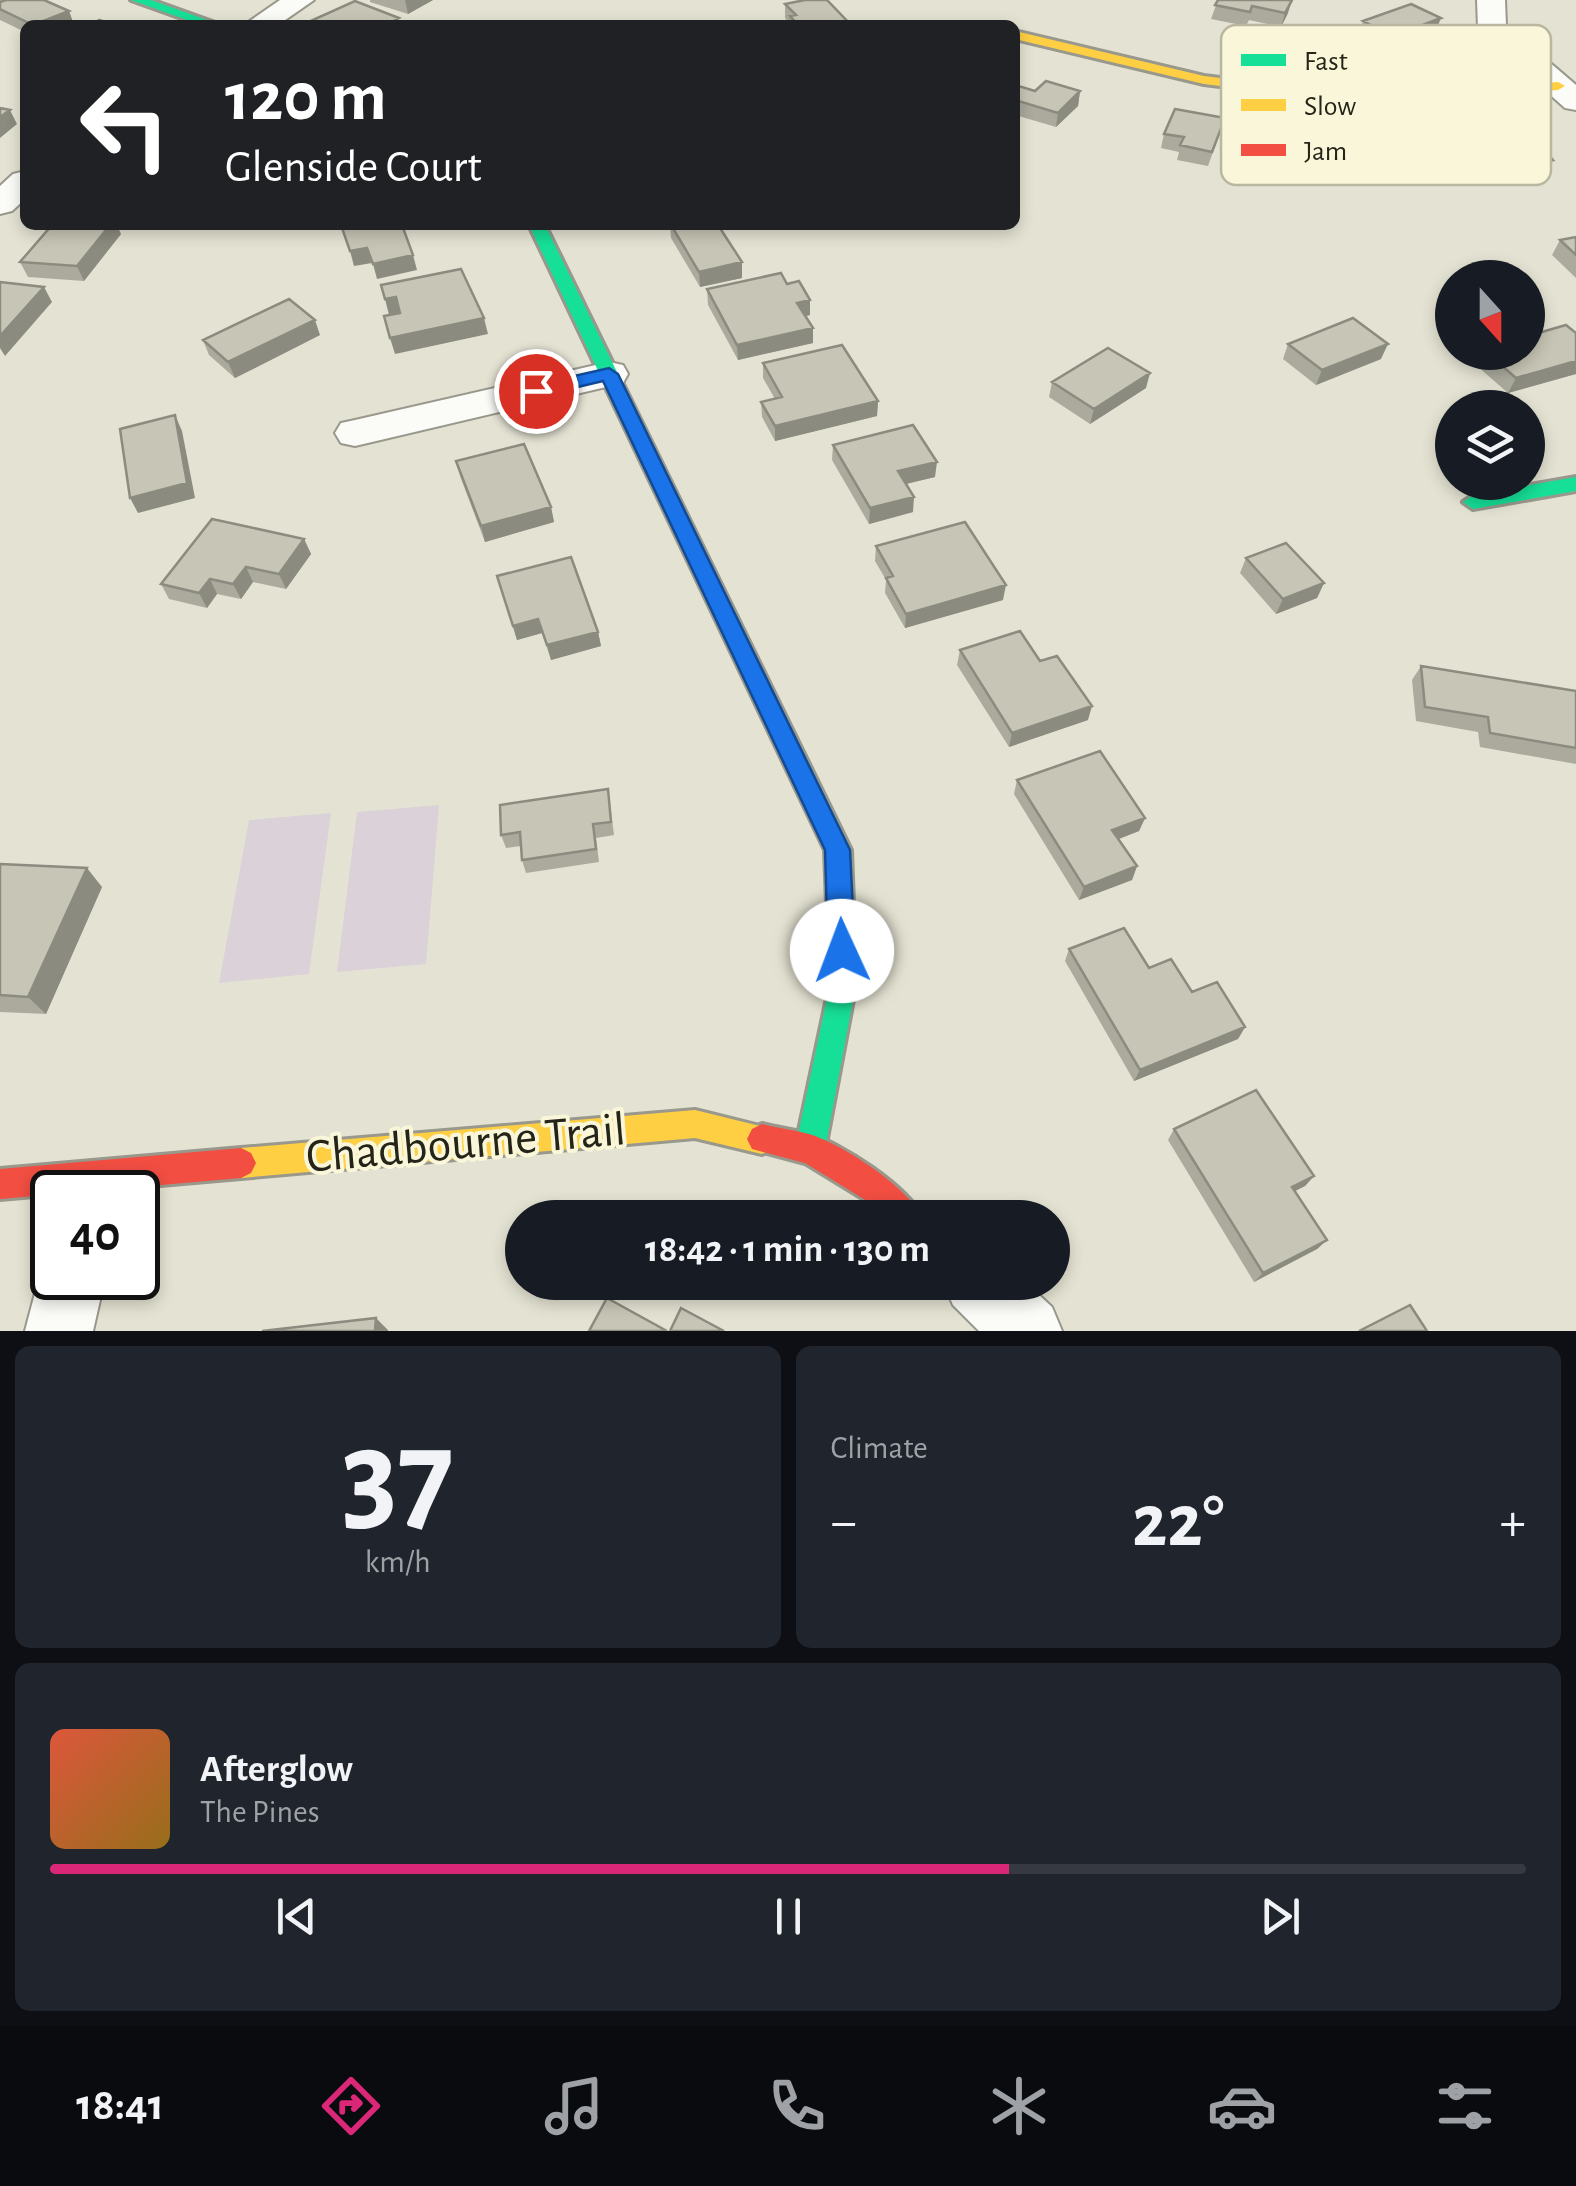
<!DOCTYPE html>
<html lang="en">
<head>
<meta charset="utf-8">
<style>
  body { margin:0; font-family:"Alegreya Sans",sans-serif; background:#20242c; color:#f1f3f6; height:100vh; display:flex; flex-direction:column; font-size:38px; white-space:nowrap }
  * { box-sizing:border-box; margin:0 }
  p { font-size:32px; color:#9ea1a6 }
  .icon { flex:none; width:55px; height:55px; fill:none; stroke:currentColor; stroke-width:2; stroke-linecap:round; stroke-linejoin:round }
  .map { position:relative; height:1331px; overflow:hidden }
  .side { display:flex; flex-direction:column; gap:15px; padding:15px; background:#0d0f14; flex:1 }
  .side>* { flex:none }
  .banner { position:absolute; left:20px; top:20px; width:1000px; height:210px; border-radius:15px; box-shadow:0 5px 15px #0003; background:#202124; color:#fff; overflow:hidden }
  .needle { width:65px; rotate:159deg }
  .fabs { position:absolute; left:1435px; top:260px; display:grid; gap:20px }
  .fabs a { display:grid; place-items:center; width:110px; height:110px; border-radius:50%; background:#171b24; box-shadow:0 5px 15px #0003; font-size:50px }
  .speed { position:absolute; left:30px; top:1170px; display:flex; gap:20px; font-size:50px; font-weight:700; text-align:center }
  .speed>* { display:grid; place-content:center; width:130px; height:130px; border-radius:50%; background:#171b24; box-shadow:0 5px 15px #0003; line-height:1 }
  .speed .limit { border:5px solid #111; border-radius:15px; background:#fff; color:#111 }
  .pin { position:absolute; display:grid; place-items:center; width:85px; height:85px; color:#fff; margin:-42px; border:5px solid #fff; border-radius:50%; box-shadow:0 2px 10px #0007 }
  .me { position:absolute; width:110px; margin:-55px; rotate:358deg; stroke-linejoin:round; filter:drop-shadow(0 0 8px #0008) }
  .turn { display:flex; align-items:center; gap:35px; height:210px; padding:0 40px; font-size:45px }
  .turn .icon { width:130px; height:130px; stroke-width:2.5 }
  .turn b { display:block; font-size:70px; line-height:85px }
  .big { font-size:75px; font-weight:700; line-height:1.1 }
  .side .card { flex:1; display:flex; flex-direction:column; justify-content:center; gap:15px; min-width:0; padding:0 35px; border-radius:15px; background:#20242c }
  .side .dial { align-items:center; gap:0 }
  .dial b { font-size:130px; line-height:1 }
  .song { display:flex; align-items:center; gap:30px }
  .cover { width:120px; height:120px; border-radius:15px; background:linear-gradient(135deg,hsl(10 70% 55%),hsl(40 70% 35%)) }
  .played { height:10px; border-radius:5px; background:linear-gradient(90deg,#db2777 65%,#363941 65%) }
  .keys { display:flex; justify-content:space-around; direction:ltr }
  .heat { display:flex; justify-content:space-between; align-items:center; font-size:55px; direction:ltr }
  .side .tiles { flex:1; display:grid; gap:15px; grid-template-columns:1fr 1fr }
  .card:last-child { grid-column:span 2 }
  .trip { position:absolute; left:505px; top:1200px; width:565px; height:100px; border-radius:50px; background:#171b24; box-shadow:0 5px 15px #0003; font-weight:700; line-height:100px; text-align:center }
  .menu { display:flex; height:160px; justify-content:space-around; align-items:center; background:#090b0e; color:#9ea1a6 }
  .menu .icon { width:70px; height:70px }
  .menu .on { color:#db2777 }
  .menu b { font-size:45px; color:#f1f3f6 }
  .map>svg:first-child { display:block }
  .green { fill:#dbd1d9 }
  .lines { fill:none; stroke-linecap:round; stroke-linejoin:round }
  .street-casing { stroke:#99988c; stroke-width:4 }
  .fast-casing { stroke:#99988c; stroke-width:6 }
  .slow-casing { stroke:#99988c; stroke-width:6 }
  .jam-casing { stroke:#99988c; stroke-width:6 }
  .street { fill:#fbfbf8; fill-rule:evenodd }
  .fast { fill:#16e098; fill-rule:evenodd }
  .slow { fill:#ffcf43; fill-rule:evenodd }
  .jam { fill:#f24e42; fill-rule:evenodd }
  .wall { fill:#abaa9d }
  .shaded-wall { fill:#8b8b7f }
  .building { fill:#c7c6b6; stroke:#8b8b7f; stroke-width:2.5 }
  .route { fill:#1a73e8; stroke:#114b97; stroke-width:2.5 }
  .labels { text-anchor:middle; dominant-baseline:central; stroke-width:8; stroke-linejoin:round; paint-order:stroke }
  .near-street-label { font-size:48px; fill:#252419; stroke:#f9f6d9 }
  .key { fill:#f9f6d9; stroke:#b9b79f; stroke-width:2.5 }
  .key-label { font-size:28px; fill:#252419 }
</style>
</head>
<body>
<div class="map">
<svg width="1576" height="1331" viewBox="0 0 1576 1331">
  <rect width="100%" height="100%" fill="#e4e3d3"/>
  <path class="green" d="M439,805L426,964L337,972L357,812Z
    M331,813L309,974L219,983L249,820Z"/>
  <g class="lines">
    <g class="street-casing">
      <path id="street" d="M280,0H314L278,25H244Z
        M1477,0H1505L1506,25L1576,85V110L1565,108L1482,34L1478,28Z
        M25,171V199L12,211L0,214V186L13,174Z
        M609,362L623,365L628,374L623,383L355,446L341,443L335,433L341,423L355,420Z
        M52,1253V1278H105L93,1331H25L39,1278Z
        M943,1282H1025L1052,1307L1062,1331H979L953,1305Z"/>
    </g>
    <g class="fast-casing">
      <path id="fast" d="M131,0H151L221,25H201Z
        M529,225H545L851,850L856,984L825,1149L820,1159L810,1164L800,1159L795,1149L830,984L825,850Z
        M1576,477V491L1473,509L1463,502L1473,495Z"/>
    </g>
    <g class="slow-casing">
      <path id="slow" d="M1015,31L1204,76L1364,96L1558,82L1565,86L1558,90L1364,104L1204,84L1015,39Z
        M695,1110L772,1129L777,1139L772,1149L762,1154L695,1138L241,1178L231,1173L226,1163L231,1153L241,1148Z"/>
    </g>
    <g class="jam-casing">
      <path id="jam" d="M762,1124C777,1128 794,1130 809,1134C840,1143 909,1187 922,1218H885L867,1201L805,1163L752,1149L747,1139L752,1129Z
        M241,1148L251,1153L256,1163L251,1173L241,1178L0,1199V1169Z"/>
    </g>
    <use href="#street" class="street"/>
    <use href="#fast" class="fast"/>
    <use href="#slow" class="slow"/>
    <use href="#jam" class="jam"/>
  </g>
  <path class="wall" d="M0,0L69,11L74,25H25V32L0,20Z
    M370,0H433L408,14L370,2Z
    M1218,0L1288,13L1281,27L1249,20L1246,26L1211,19Z
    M785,4L851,25H790L785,18Z
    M1363,21L1435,33L1388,50L1359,36Z
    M1015,86L1035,91H1080L1078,106L1056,127L1015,115Z
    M1225,118L1208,166L1177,160L1179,152L1161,148L1164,134Z
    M1289,131L1353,168L1347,183L1325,181L1323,171L1288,168L1285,145Z
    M1449,140L1553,160L1546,175L1461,178L1443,155Z
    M670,225H718L742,262V278L700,287L671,238Z
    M121,234L84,281L28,277L20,262Z
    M1576,237V278L1552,255L1560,240Z
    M707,289L810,315L806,316L813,343L738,360L708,305Z
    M1576,333V374L1508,393L1476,365L1482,352H1528Z
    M320,335L235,378L209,355L203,340Z
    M1288,344L1381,359L1316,385L1283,359Z
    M763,363L878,401L877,416L775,441L762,417L761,402L775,399L763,378Z
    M1052,382L1146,388L1090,424L1049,397Z
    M833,445L935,477L906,484L913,512L869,524L832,460Z
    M456,461L551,507L554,522L485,542L460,476Z
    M304,539L311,554L286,589L253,582L241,599L217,594L207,608L169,599L161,584Z
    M876,546L1003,600L905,628L885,593L886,580L875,561Z
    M1246,558L1324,583L1317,598L1276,614L1240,573Z
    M497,576L598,632L601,646L551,660L542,633L517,640Z
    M960,650L1040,661L1088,720L1009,747L957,665Z
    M1421,666L1576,691V764L1480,747L1478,732L1416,721L1412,680Z
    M1017,780L1145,818L1139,831L1119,839L1137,866L1132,880L1079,900L1014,794Z
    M608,789L614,835L596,838L599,862L526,873L522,860L521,846L506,848L501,835Z
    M0,864L102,887L46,1014L0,1012Z
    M1069,949L1192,992L1245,1027L1238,1039L1134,1081L1065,961Z
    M1174,1129L1314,1176L1305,1186L1295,1191L1327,1240L1317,1249L1254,1282L1168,1140Z"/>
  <path class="shaded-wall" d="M405,0H433L408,14Z
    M1292,0L1288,13L1281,27L1285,13Z
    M69,11L74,25H36Z
    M1441,18L1435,33L1388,50L1393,36Z
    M1080,91L1078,106L1056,127L1058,113Z
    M10,110L17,124L0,138V117Z
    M110,225H117L121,234L84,281L77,266Z
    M367,248L372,263L354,266L350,251Z
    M413,255L417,270L377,279L373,264Z
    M742,262V278L700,287L699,272Z
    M44,287L52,302L5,356L0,348V336Z
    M396,297L400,312L389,315L385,299Z
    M810,300V315L797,318V303Z
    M484,318L488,334L395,354L390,338Z
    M315,320L320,335L235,378L228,362Z
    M813,328V343L738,360L737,345Z
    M1388,344L1381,359L1316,385L1322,370Z
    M1576,361V374L1508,393L1516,378Z
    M1150,373L1146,388L1090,424L1094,409Z
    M878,401L877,416L775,441V426Z
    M175,415L182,431L195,498L138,513L130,498Z
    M937,462L935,477L897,486L898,471Z
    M914,497L913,512L869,524L870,508Z
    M551,507L554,522L485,542L481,526Z
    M304,539L311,554L286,589L279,574Z
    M246,567L253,582L241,599L233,584Z
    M210,579L217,594L207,608L199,593Z
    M1324,583L1317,598L1276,614L1283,599Z
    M1006,585L1003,600L905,628L906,614Z
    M538,619L542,633L517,640L513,626Z
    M598,632L601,646L551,660L547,645Z
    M1092,706L1088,720L1009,747L1012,733Z
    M1145,818L1139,831L1108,843L1112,830Z
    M1137,866L1132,880L1079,900L1084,887Z
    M87,868L102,887L46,1014L28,997Z
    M1245,1027L1238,1039L1134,1081L1140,1070Z
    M1314,1176L1305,1186L1283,1197L1292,1187Z
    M1327,1240L1317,1249L1254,1282L1263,1273Z
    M376,1318L388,1330V1331H375Z"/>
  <path class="building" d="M6,0H44L69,11L33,25L0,9V2Z
    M805,0H827L851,25H798L790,16L796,15L785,4Z
    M1218,0H1292L1285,13L1252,6L1250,12L1215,5Z
    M355,1L399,18L392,22L400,25H312L306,23Z
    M1411,4L1441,18L1393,36L1363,21Z
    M99,20L117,25H91Z
    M1046,81L1080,91L1058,113L1015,100V85L1035,91Z
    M0,108L10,110L0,117Z
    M1175,109L1225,118L1212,152L1180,145L1184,137L1164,134Z
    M1533,136L1553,160L1467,164L1449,140Z
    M52,225H110L77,266L20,262Z
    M341,225H402L413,255L373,264L367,248L350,251Z
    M671,225H718L742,262L699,272Z
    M1576,237V255L1560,240Z
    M461,269L484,318L390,338L384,316L400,313L396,297L385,299L381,285Z
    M781,273L787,284L799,281L810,300L797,303L813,328L737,345L707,289Z
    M0,282L44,287L0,336Z
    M289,299L315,320L228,362L203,340Z
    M1353,318L1388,344L1322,370L1288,344Z
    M1566,325L1576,333V361L1516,378L1486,352H1528V336Z
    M842,345L878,401L775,426L761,402L782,397L763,363Z
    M1108,348L1150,373L1094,409L1052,382Z
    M175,415L187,483L130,498L120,429Z
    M913,425L937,462L898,471L914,497L870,508L833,445Z
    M524,444L551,507L481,526L456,461Z
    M212,519L304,539L279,574L246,567L233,584L210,579L199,593L161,584Z
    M965,522L1006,585L906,614L886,578L893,576L876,546Z
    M1286,543L1324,583L1283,599L1246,558Z
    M571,557L598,632L547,645L538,619L513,626L497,576Z
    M1020,631L1040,661L1057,656L1092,706L1012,733L960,650Z
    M1421,666L1576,691V748L1490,733L1488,717L1425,707Z
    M1100,751L1145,818L1112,830L1137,866L1084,887L1017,780Z
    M608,789L611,822L593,824L596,849L522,860L520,832L501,835L500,805Z
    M0,864L87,868L28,997L0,995Z
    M1124,928L1149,968L1171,959L1192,992L1217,982L1245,1027L1140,1070L1069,949Z
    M1256,1090L1314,1176L1292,1187L1327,1240L1263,1273L1174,1129Z
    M607,1298L667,1331H589Z
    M1410,1305L1427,1331H1359Z
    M681,1308L724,1331H670Z
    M376,1318L375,1331H262Z"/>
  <path class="route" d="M609,368L618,374L850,850L855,951L851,959L842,963L832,959L828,951L825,850L603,381L536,397L527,391L530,386Z"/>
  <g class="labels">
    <g class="near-street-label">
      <text transform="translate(466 1144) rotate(-5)">Chadbourne Trail</text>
    </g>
  </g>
  <rect x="1221" y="25" width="330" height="160" rx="15" class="key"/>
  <rect x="1241" y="54" width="45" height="12" fill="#16e098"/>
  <rect x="1241" y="99" width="45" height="12" fill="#ffcf43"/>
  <rect x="1241" y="144" width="45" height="12" fill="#f24e42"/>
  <g class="key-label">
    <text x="1304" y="70">Fast</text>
    <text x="1304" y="115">Slow</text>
    <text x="1304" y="160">Jam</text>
  </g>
</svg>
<div class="fabs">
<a><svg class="needle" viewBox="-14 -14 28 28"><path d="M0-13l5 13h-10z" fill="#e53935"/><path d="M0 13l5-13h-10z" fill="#9ea1a6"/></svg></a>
<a><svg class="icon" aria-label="layers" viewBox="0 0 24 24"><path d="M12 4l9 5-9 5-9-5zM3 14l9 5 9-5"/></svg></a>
</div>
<div class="speed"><div class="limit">40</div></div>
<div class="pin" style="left:536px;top:391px;background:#d93025"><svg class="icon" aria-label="arrive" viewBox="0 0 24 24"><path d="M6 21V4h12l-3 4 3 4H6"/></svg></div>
<svg class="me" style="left:842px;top:951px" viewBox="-20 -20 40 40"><circle r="19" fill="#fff"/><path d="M0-13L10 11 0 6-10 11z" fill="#1a73e8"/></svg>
<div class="trip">18:42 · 1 min · 130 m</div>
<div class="banner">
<div class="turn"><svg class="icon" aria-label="left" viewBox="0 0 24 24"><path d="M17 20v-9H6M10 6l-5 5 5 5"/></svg><div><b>120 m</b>Glenside Court</div></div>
</div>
</div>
<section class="side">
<div class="tiles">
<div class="card dial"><b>37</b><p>km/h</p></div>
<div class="card"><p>Climate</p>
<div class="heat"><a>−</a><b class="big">22°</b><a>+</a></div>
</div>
<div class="card">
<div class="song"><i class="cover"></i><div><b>Afterglow</b><p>The Pines</p></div></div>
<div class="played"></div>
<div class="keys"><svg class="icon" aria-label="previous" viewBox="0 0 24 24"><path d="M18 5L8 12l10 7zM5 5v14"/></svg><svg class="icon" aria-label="pause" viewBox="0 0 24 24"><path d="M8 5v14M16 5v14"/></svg><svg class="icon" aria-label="next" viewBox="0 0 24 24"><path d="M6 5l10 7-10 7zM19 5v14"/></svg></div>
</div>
</div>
</section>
<nav class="menu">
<b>18:41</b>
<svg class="icon on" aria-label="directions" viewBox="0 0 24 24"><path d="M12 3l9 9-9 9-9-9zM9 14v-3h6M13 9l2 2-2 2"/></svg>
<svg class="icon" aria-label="music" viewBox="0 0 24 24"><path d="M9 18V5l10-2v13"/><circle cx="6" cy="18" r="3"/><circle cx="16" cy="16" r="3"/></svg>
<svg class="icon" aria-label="phone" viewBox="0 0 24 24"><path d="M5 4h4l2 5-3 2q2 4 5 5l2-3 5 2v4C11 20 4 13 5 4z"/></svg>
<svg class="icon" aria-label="climate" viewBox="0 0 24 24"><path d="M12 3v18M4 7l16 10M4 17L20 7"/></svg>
<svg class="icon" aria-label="car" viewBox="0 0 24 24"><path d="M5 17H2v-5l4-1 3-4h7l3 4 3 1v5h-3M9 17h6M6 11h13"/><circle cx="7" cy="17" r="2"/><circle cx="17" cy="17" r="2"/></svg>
<svg class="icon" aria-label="filters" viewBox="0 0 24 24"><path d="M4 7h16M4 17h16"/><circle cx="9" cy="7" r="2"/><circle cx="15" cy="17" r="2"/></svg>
</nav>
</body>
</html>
